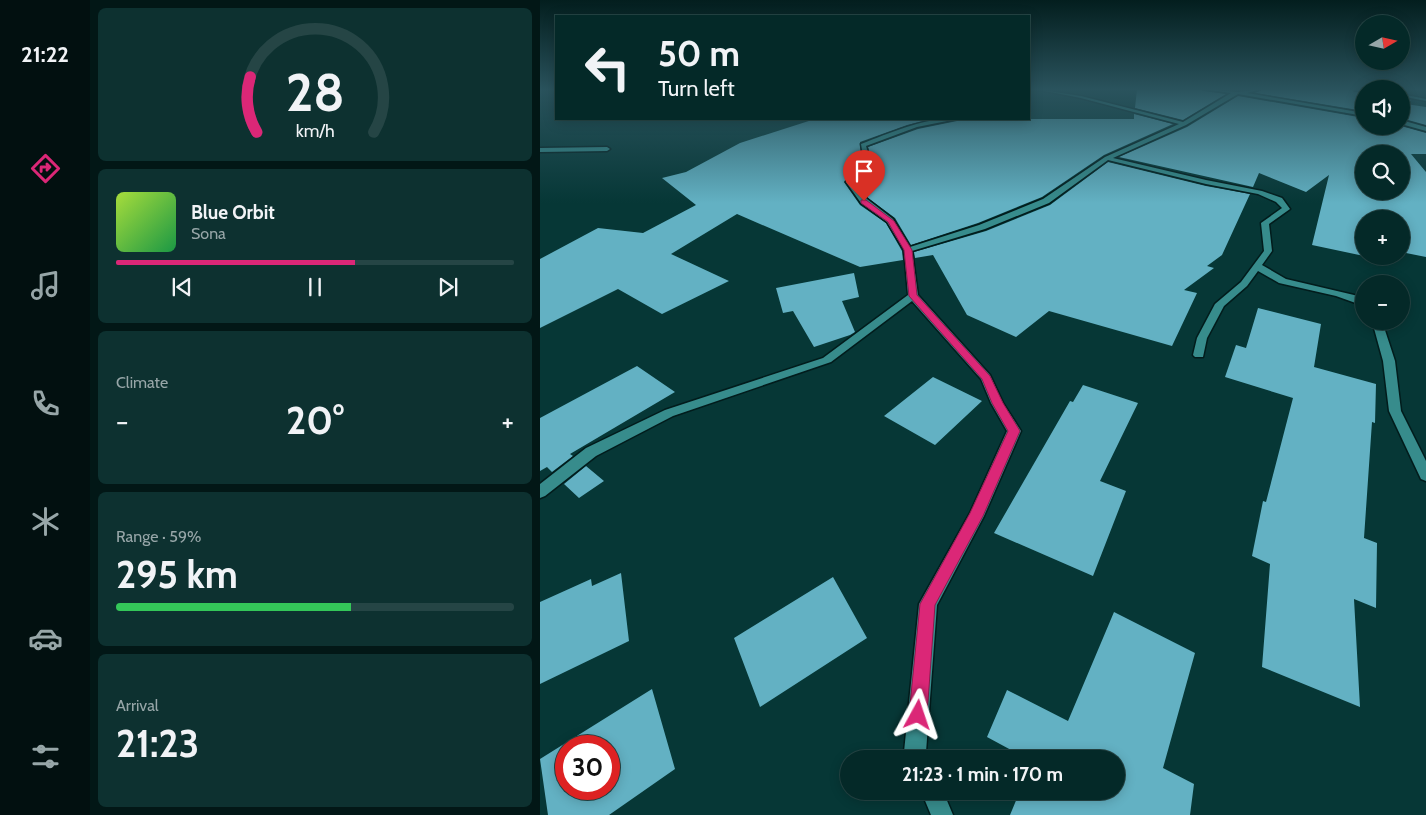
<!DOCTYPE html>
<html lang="en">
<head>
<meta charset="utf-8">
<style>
  body { margin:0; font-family:Cabin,sans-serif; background:#0d3130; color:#f1f3f6; height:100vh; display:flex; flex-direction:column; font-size:19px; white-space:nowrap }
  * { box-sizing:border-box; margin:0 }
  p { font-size:16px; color:#97a6a8 }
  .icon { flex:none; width:28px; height:28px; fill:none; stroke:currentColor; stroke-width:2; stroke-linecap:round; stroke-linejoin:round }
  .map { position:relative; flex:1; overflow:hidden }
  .drawer { display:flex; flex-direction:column; gap:8px; padding:8px; background:#021716; width:450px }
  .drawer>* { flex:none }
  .guide { position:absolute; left:15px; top:15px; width:475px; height:105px; border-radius:0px; box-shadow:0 2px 12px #0003,0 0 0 1px #254545; background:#042928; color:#f1f3f6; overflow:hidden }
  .needle { width:32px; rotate:81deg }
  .controls { position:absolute; left:815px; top:15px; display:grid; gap:10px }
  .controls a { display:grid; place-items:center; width:55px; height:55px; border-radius:50%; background:#042928; box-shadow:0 2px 12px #0003,0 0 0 1px #254545; font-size:25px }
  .speed { position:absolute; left:15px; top:735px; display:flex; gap:10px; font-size:25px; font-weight:700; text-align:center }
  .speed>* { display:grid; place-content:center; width:65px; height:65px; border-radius:50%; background:#042928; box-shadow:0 2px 12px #0003,0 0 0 1px #254545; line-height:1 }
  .speed .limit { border:8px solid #d22; background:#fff; color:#111 }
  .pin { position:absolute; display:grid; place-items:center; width:42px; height:42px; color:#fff; margin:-51px -21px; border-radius:50% 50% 50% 0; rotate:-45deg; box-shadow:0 0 5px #0007 }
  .pin .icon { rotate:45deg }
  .me { position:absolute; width:55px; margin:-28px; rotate:5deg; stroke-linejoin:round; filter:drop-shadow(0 0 4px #0008) }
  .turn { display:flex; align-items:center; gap:18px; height:105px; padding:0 20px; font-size:22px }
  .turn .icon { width:65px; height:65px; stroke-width:2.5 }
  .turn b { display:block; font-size:35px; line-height:42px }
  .big { font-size:38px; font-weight:800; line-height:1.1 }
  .drawer .widget { flex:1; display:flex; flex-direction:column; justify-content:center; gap:8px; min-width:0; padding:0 18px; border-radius:8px; background:#0d3130 }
  .drawer .dial { align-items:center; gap:0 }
  .dial svg { height:130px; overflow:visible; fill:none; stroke:#254545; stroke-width:7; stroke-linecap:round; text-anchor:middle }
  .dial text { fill:#f1f3f6; stroke:none }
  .song { display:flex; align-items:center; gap:15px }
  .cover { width:60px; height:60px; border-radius:8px; background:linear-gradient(135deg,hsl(80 70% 55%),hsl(140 70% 35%)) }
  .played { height:5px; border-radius:2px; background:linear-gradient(90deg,#db2777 60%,#254545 60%) }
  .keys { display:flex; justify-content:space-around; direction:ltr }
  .heat { display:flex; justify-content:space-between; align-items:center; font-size:28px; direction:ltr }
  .charge { height:8px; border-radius:4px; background:linear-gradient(90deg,#34c759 59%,#254545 0) }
  .trip { position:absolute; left:300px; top:750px; width:285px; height:50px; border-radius:25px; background:#042928; box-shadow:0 2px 12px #0003,0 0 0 1px #254545; font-weight:800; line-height:50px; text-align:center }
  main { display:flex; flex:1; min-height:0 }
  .tabs { display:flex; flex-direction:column; width:90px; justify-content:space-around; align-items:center; background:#021010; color:#97a6a8 }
  .tabs .icon { width:35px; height:35px }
  .tabs .current { color:#db2777 }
  .tabs b { font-size:22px; color:#f1f3f6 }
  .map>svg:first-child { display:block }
  .building { fill:#63b1c3; fill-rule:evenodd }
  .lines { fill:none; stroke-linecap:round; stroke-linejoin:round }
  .minor-casing { stroke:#021c1c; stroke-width:3 }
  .minor { fill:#378c8c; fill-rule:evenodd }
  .route { fill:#db2777; stroke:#8e194d }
</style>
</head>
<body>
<main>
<nav class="tabs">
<b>21:22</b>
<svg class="icon current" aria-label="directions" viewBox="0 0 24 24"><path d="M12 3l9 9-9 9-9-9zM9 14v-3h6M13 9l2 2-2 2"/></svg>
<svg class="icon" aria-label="music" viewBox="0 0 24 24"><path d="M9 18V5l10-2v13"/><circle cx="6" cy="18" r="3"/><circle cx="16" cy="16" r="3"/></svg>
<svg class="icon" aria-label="phone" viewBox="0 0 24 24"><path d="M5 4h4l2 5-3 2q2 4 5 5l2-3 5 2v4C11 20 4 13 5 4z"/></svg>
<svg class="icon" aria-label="climate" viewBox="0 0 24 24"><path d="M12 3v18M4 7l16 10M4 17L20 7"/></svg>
<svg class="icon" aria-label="car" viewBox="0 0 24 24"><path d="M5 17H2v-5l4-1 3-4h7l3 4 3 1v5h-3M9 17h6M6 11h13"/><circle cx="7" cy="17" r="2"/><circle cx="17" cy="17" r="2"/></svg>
<svg class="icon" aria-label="filters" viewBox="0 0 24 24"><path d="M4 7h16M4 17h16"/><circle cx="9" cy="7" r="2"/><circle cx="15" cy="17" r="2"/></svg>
</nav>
<section class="drawer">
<div class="widget dial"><svg viewBox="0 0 100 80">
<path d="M14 69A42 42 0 1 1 86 69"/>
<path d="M14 69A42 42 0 0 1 10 35" stroke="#db2777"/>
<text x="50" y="56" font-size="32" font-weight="700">28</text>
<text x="50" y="72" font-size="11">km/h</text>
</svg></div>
<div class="widget">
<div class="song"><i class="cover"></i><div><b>Blue Orbit</b><p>Sona</p></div></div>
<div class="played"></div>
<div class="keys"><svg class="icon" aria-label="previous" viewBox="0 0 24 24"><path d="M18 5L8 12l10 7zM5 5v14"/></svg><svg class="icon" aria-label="pause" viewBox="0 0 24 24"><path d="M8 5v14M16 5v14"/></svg><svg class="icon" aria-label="next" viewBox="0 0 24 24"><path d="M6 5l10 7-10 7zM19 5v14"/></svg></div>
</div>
<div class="widget"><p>Climate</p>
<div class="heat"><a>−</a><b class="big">20°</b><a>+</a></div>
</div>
<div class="widget"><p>Range · 59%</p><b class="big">295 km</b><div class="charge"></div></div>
<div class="widget"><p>Arrival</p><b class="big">21:23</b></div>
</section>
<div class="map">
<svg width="886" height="815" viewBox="0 0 886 815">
  <rect width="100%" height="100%" fill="#063736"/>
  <path class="building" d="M597,89H661L663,91L686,94L643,120L595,108Z
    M723,89H812L814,92L824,93V111L715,93Z
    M698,96L824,118V126H861L886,133V154H871L886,172V257L861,252V219H824V256L772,245L789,175L766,192L719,173L713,187L579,157L647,127ZM824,154H861V191H824Z
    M861,98L871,100L866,104L886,107V125L861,118Z
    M594,114L633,124L564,155L502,197L438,223L371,245L355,218L328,198L314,182L331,157L328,147L378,129L417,121L419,119H594Z
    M275,119H392L367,125L320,142L321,156L304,182L320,205L346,223L362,251L363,260L320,267L197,214L131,254L189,281L122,314L78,289L0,328V259L58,228L103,233L156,205L122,178L146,172L200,143Z
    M568,162L666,186L710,194L682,255L667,266L674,268L644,290L657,293L632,346L509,311L476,337L427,315L393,255L375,258L374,252L446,231L510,205Z
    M314,273L319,297L302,301L315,332L310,335L274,347L253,311L243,313L236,288Z
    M718,308L781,324L774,367L836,384L835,423L832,422L824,538L837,543L836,608L814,599L820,707L722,667L730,564L712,556L723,501L726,502L753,398L685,377L696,345L706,348Z
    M97,366L135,392L30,454L33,456L12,472L7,467L0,471V418Z
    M393,377L442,401L395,445L344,416Z
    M543,385L598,403L560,481L586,491L553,576L454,533L530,401L533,402Z
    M46,466L64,481L39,498L24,484Z
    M81,573L89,641L0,684V602L51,579L52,586Z
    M293,577L327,638L220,707L194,638Z
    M574,612L655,653L623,768L654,784L650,815H470L480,791H576V759H488L447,737L467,690L528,721Z
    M112,689L135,769L69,815H8L0,759ZM26,746H69V789H26Z"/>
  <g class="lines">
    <g class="minor-casing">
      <path id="minor" d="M495,89L541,96L643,122L691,93L663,89L698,92L721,89L707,93L824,113V116L698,94L646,125L573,158L666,180L722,191L742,198L750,209L729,224L732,251L722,265L746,279L814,295L824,299V306L796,296L739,283L718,271L707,286L684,306L667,338L663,357H655L653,355L657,338L675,304L701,282L724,251L721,223L742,208L736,202L718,194L666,184L568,160L509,203L445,229L372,251L378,295L450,375L463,403L481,431L444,516L397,605L386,752L389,759H367L364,752L379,604L430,513L467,431L451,403L441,379L372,301L291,362L133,416L56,456L5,496L0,498V484L46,448L125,410L283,358L368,295L364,250L347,222L321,203L306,182L323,156L321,144C351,133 384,117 417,119L377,127L326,146L329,156L312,182L327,199L353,219L370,247L439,225L503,199L565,157L639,124L541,98Z
        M814,89H824V91L814,90Z
        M861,94L886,99V101L861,96Z
        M861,120L886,127V131L861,124Z
        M0,148L67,147L70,149L67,151L0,152Z
        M832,321H842L855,361L861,411L886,461V481L881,479L849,411L843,361Z
        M381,791H403L413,815H391Z"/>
    </g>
    <use href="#minor" class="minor"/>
  </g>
  <linearGradient id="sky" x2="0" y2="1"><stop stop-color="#031e1e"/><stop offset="0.44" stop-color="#2a535d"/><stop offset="1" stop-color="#2a535d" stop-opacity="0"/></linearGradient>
  <rect width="886" height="203" fill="url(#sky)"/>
  <path class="route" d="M321,200H326L354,221L372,250L377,295L450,376L463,403L480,431L443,516L395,605L387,715L385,722L378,724L372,722L369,715L380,604L430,513L468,431L452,403L442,379L369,296L364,250L348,222L321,203Z"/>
</svg>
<div class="controls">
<a><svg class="needle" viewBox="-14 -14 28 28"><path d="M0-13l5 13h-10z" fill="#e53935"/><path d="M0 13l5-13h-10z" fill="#97a6a8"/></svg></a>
<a><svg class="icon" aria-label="sound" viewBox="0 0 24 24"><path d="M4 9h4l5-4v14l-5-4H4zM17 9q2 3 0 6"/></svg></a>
<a><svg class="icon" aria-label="search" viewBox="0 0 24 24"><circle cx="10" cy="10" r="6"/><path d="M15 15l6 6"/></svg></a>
<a>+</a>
<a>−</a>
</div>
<div class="speed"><div class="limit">30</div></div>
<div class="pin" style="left:324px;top:201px;background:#d93025"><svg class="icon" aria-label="arrive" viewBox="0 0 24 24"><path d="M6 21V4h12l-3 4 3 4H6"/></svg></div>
<svg class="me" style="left:378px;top:715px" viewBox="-20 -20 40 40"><path d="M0-17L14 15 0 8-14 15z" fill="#db2777" stroke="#fff" stroke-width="4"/></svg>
<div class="trip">21:23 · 1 min · 170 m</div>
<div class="guide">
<div class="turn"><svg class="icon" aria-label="left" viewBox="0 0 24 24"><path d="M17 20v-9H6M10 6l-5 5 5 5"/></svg><div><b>50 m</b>Turn left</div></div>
</div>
</div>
</main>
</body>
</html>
